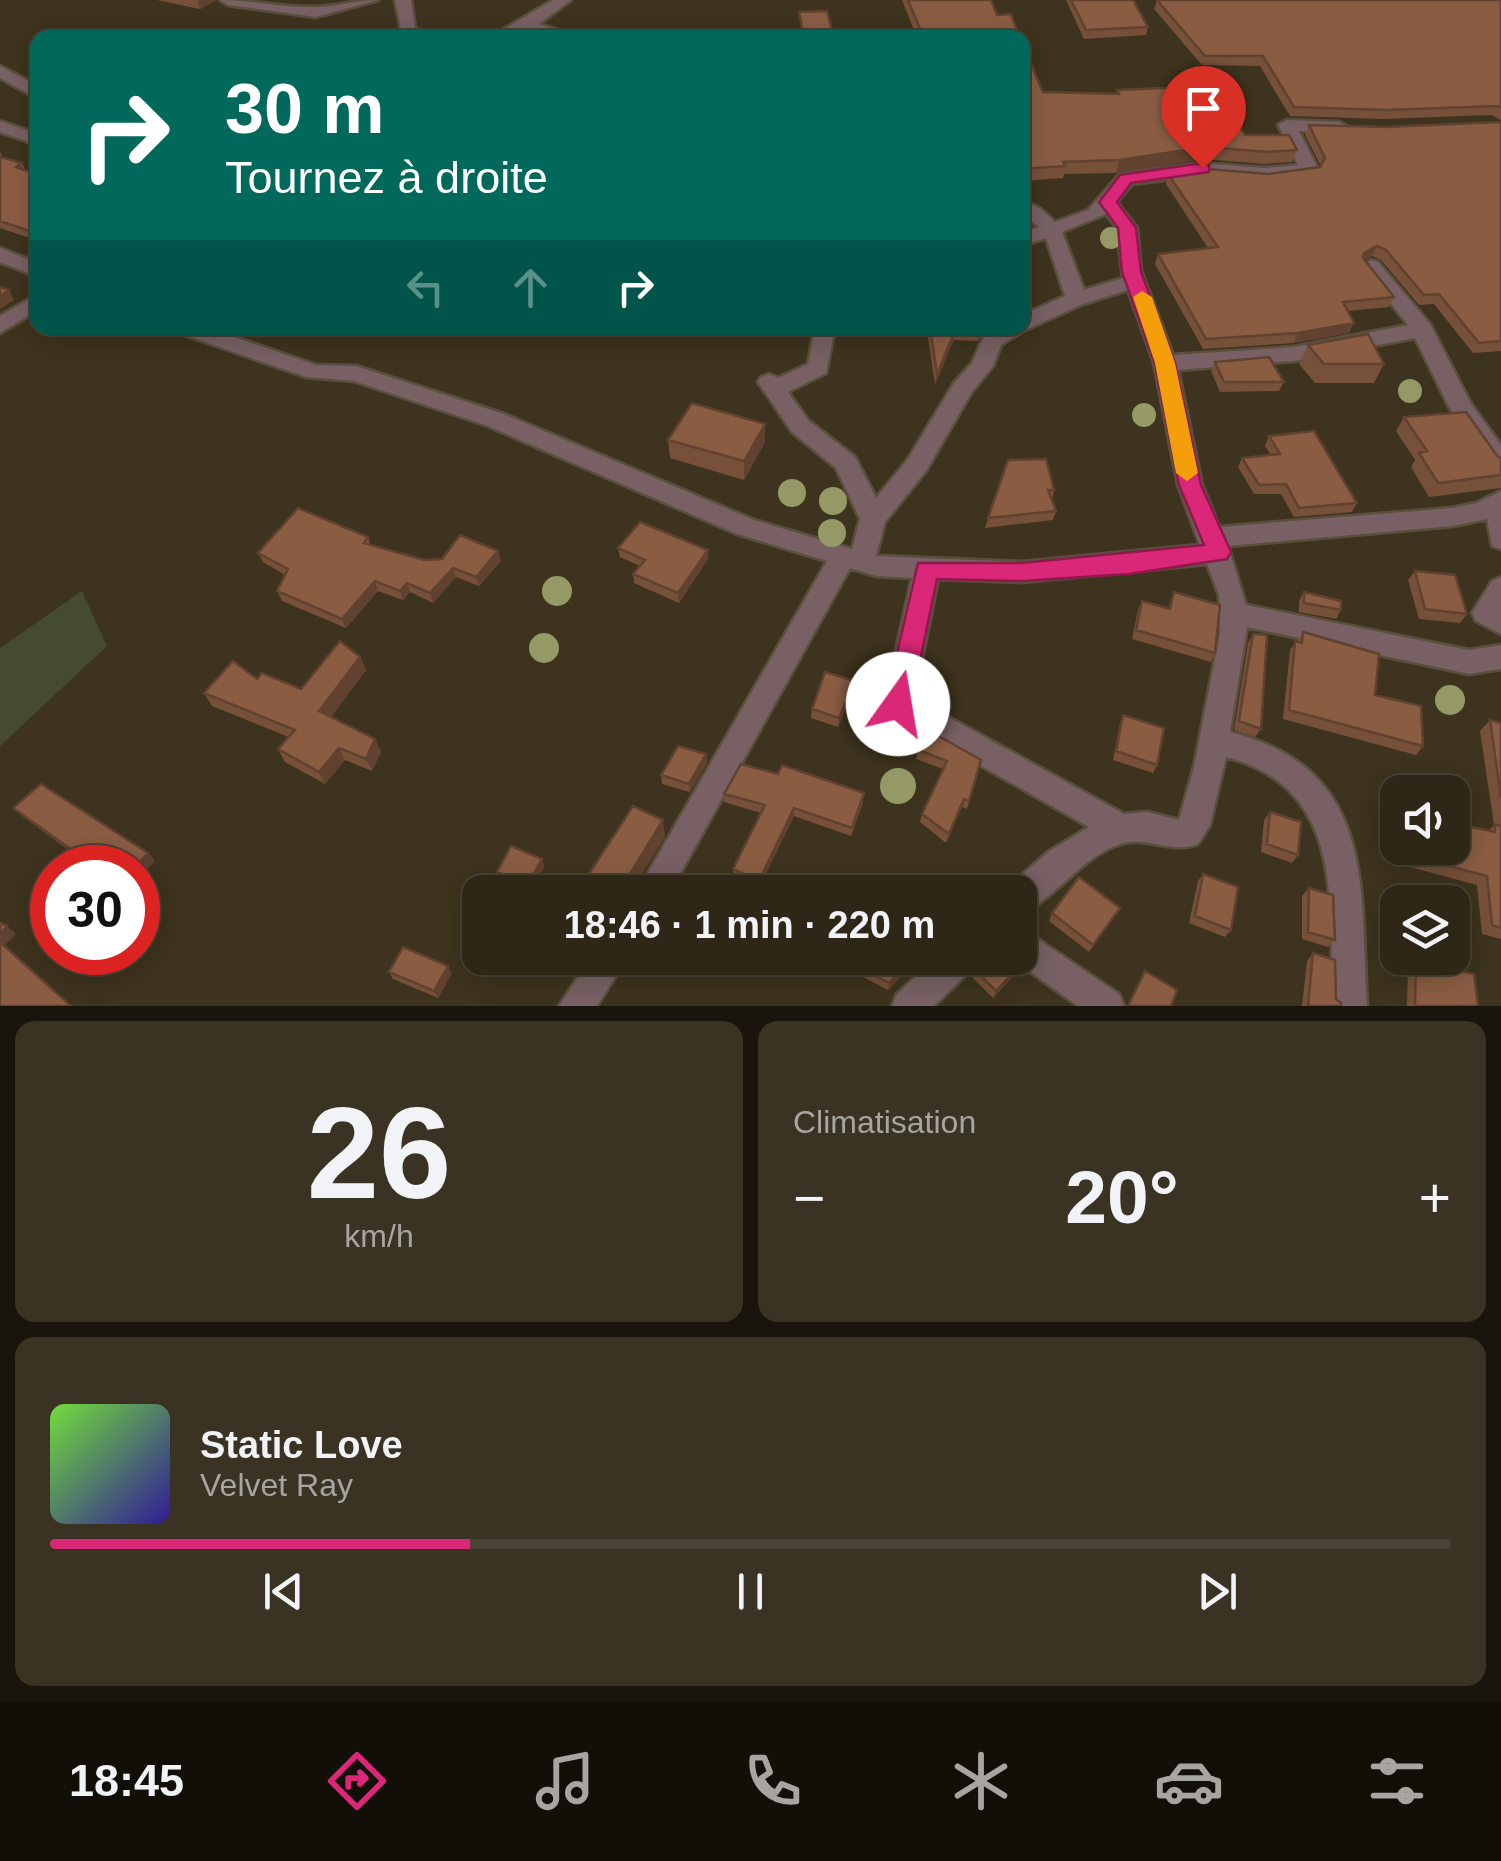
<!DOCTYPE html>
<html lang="fr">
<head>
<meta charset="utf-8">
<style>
  body { margin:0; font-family:Arial,sans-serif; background:#3a3223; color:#f1f3f6; height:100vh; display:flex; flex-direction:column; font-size:38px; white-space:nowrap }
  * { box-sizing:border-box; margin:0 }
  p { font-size:32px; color:#a7a5a1 }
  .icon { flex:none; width:55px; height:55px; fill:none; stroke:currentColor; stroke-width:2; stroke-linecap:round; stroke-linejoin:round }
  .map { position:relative; height:1006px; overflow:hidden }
  .side { display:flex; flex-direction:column; gap:15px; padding:15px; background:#19150c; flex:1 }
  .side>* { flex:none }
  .banner { position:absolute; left:30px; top:30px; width:1000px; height:305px; border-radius:20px; box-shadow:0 5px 25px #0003,0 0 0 2px #494335; background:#00695c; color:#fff; overflow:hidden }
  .buttons { position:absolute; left:1380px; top:775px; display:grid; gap:20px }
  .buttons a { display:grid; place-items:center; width:90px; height:90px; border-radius:20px; background:#2e2616; box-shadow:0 5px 25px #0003,0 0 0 2px #494335; font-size:50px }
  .speed { position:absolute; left:30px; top:845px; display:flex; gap:20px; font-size:50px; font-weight:700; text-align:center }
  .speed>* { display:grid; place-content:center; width:130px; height:130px; border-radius:50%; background:#2e2616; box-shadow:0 5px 25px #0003,0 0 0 2px #494335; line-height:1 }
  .speed .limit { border:15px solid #d22; background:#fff; color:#111 }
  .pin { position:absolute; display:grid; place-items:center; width:85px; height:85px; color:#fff; margin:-102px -42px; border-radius:50% 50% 50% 0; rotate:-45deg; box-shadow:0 0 10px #0007 }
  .pin .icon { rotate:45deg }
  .me { position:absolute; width:110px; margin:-55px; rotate:13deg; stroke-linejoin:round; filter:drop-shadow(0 0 8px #0008) }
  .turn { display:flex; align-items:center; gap:35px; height:210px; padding:0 30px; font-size:45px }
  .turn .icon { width:130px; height:130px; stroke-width:2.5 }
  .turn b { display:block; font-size:70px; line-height:85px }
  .lanes { display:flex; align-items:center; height:95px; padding:0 30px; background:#0003; justify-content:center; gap:50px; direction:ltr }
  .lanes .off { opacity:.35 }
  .big { font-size:75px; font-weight:700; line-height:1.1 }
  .side .tile { flex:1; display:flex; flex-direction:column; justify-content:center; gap:15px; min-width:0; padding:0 35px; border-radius:20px; background:#3a3223 }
  .side .dial { align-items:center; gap:0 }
  .dial b { font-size:130px; line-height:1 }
  .song { display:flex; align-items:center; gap:30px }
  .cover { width:120px; height:120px; border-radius:15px; background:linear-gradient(135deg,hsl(100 70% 55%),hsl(250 70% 35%)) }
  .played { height:10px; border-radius:5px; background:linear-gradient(90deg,#db2777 30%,#494335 30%) }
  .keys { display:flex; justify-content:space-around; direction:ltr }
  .heat { display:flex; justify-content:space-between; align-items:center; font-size:55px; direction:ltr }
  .side .tiles { flex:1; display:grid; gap:15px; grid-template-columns:1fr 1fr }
  .tile:last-child { grid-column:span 2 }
  .trip { position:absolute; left:462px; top:875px; width:575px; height:100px; border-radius:20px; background:#2e2616; box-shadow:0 5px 25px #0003,0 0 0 2px #494335; font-weight:700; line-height:100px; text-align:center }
  .dock { display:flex; height:160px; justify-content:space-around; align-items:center; background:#120f09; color:#a7a5a1 }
  .dock .icon { width:70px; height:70px }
  .dock .selected { color:#db2777 }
  .dock b { font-size:45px; color:#f1f3f6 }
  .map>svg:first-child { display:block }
  .green { fill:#454b2f }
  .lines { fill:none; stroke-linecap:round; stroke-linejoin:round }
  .minor-casing { stroke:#594f3c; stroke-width:5 }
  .minor { fill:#786064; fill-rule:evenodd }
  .tree { fill:#949965 }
  .wall { fill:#77503a }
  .shaded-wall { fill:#61412f }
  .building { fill:#8a5d43; stroke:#61412f; stroke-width:2.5 }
  .route { fill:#db2777; stroke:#8e194d; stroke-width:2.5 }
  .slow { fill:#f59e0b }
</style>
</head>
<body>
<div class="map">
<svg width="1501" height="1006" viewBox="0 0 1501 1006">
  <rect width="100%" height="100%" fill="#3d331e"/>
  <path class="green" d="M82,591L107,646L0,746V648Z"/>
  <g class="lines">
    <g class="minor-casing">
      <path id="minor" d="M220,0C252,0 285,8 315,7C336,7 356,0 378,0L316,17L228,5Z
        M395,0H411L415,28L438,38L402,34Z
        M553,0H571L539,24L582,38C564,38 548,33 531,32C518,31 503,38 489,38Z
        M0,66L38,86V99L0,78Z
        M1287,120L1339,122L1348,127L1339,132L1299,131L1318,169L1316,173L1264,180L1203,175L1132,184L1117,202L1137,228L1141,271L1173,355L1294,347L1408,325L1361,266L1371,260L1378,262L1430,324L1471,404L1501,445V472L1492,469L1449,407L1415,338L1294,361L1178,370L1202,485L1219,527L1453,508L1476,503L1501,491V549L1492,546L1487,519L1453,526L1228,546L1246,605L1469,650L1501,645V669L1469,674L1247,627L1230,732C1376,769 1360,885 1367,1006H1333C1328,906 1348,789 1226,757L1210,825L1198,844C1169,855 1144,833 1115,846C1078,861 1054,900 1020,914V892H1006L1008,887L1048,852L1089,827L888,713L884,704L912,578L876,576L850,568L670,892H637L827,561L737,534L488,426L354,381L306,377L179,333L176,328H208L316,365L356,366L504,414L754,520L852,549L860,519L836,468L792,432L758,382L761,377L769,374L778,378L808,364L815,328H835L826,373L788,392L808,420L855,457L876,498L908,459L954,383L972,363L984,336L999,328H1022V315L1065,296L1046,238L1022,246V233L1039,227L1022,214V200L1041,209L1055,222L1088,210L1119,175L1126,173L1203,163L1264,168L1298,165L1278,125ZM1106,214L1117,228L1123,278L1084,290L1062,232ZM1128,290L1154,363L1178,485L1200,545L1022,562L876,556L885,522L926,471L971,393L993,366L1001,345L1023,331L1083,304ZM1207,564L1219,595L1220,633L1194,767L1179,820L1147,812L1124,814L914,698L938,579L1022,582Z
        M0,121L38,134V145L0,132Z
        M0,248L38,263V277L0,262Z
        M38,294V310L0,333V316Z
        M1501,577V634L1476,621L1472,613L1492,581Z
        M1020,927L1119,994L1124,1006H1078L1011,958H1020Z
        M590,958H627L597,1006H559Z
        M935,958H976L971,970L934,1006H892L897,994Z"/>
    </g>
    <use href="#minor" class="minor"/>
  </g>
  <g class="tree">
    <circle cx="1111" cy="238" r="11"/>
    <circle cx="1410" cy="391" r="12"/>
    <circle cx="1144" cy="415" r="12"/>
    <circle cx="792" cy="493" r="14"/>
    <circle cx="833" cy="501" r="14"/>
    <circle cx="832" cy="533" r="14"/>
    <circle cx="557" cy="591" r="15"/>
    <circle cx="544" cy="648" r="15"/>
    <circle cx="1450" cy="700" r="15"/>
    <circle cx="898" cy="786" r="18"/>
  </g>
  <path class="wall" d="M157,0H216L200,9Z
    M902,0H991L997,15L1020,38H917Z
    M1066,0H1133L1148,27L1146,35L1084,39Z
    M1157,0H1501V351L1473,353L1434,304L1419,305L1381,260L1372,256L1364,260L1394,297L1389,307L1348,311L1354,323L1349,333L1294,343L1203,349L1155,264L1158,254L1208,248L1166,184L1168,174H1268L1321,166L1305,135L1309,125L1386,127L1500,122L1501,120L1491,115L1382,119L1290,116L1260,66L1202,65L1154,9Z
    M1022,43L1043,92L1116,94L1117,90L1245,135L1297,150L1292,162L1264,164L1203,159L1116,173L1064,174L1063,178L1022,181Z
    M0,152L3,158L22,163L26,171L38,175V241L0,228Z
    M880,328H985L984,332L978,341L954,340L935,384L928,337Z
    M1308,345L1384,364L1374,383H1315L1299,364Z
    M1215,362L1284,382L1279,391L1220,392L1211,371Z
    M1404,417L1501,458V488L1429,497L1411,467L1415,460L1396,431Z
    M1269,436L1357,503L1352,512L1294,517L1281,494H1254L1238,467L1242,458L1271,455L1265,446Z
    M668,440L765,442L744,480L670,458Z
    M1008,460L1054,490L1052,500L1056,511L1053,520L985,528Z
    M368,537L371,545L424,560L501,561L479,586L456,577L433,603L410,592L403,600L378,591L346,628L282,601L277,591L285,575L263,562L258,553Z
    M618,548L708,550V559L679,603L634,583L633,574L640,566L620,557Z
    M1415,571L1467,614L1460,623L1419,619L1408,580Z
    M1174,592L1215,653L1211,662L1132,639L1138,610L1142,601L1168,609Z
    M1304,592L1341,610L1336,619L1299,612V601Z
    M1303,632L1375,695L1423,746L1416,755L1283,719L1290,650Z
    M1253,634L1261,729L1255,737L1234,730L1248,643Z
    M360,657L366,670L331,717L375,739L381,752L372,771L345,760L325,784L285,762L278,749L289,737L212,706L204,693L257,679L301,689Z
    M855,681L854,690L838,727L811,718L812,709Z
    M1123,715L1157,765L1153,773L1113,760L1120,724Z
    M1490,720L1501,723V939L1482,934L1477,885L1395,863L1392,823L1398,817V848H1452L1488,831L1494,825L1480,731Z
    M918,750L981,760L967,809L962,807L946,843L920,822L922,814L943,769L916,759Z
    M706,754L707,763L690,792L662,784L661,775Z
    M724,794L863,802L851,836L794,816L759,888L733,876V869L761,813L724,802Z
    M13,808L148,853L155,861L138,868H93L22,816Z
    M1270,812L1298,855L1292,863L1261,852L1264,820Z
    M665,836L631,892H588L585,880Z
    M542,859L544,867L531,892L500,880L497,872Z
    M1203,874L1231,930L1225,937L1189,923L1198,881Z
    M1309,888L1335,940L1328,947L1302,939V896Z
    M1120,908L1089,952L1049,921L1052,913Z
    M1313,953L1336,999L1341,1006H1302L1307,961Z
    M827,958H919L888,990Z
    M1416,962L1478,1006H1407L1408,969Z
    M973,968L1020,969L993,998L971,976Z
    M389,972L452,973L438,998L393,979Z"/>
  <path class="shaded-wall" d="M197,0H216L200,9Z
    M1206,147L1203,159L1116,173L1119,160Z
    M1377,246L1372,256L1359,263L1364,253Z
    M9,290L14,300L0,309V296Z
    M1354,323L1349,333L1294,343L1298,333Z
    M982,328H985L984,332L978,341L980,331Z
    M955,331L954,340L935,384L937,374Z
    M765,424V442L744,480V461Z
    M708,550V559L679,603L678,593Z
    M498,551L501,561L479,586L476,577Z
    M453,568L456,577L433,603L430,593Z
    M375,581L378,591L346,628L342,619Z
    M407,583L410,592L403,600L400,591Z
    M360,657L366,670L326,723L319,711Z
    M855,681L854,690L838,727L839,718Z
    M375,739L381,752L372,771L366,759Z
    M339,748L345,760L325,784L319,772Z
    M706,754L707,763L690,792L689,784Z
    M794,808V816L759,888V881Z
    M663,820L665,836L631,892H619Z
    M148,853L155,861L138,879V868H134Z
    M542,859L544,867L531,892L528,884Z
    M7,926L16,934L5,945L72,1006L0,942V934Z
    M914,958H919L888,990L889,983Z
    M1023,962L1020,969L993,998L996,991Z
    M448,966L452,973L438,998L434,991Z"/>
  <path class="building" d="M908,0H991L997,15L1011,14L1020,38H924Z
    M1071,0H1133L1148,27L1086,30Z
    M1157,0H1501V108L1496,106L1386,110L1294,107L1263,56H1205Z
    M827,11L834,38H804L799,12Z
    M1022,43L1043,92L1119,94L1117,90L1213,86L1245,135H1289L1297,150L1268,152L1206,147L1119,160L1063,162L1065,166L1022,169Z
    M1501,122V341L1479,343L1439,294L1424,295L1386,250L1377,246L1364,253L1363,258L1394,297L1343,302L1354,323L1298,333L1206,339L1158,254L1218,247L1168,174L1206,169L1268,174L1320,167L1325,158L1309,125L1386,127Z
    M0,157L22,163L16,167L38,175L31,180L38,183V234L0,221Z
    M0,287L9,290L0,296Z
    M930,328H982L980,331H955L937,374Z
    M1368,334L1384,364H1324L1308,345Z
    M1269,357L1284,382H1224L1215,362Z
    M692,403L765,424L744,461L668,440Z
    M1466,412L1498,457L1501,458V475L1438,483L1419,453L1427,451L1404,417Z
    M1314,431L1357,503L1299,508L1286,484L1259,485L1242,458L1280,454L1269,436Z
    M1046,459L1054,490H1048L1056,511L988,518L1008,460Z
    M298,508L368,537L364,543L424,560L442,559L460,535L498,551L476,577L453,568L430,593L407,583L400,591L375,581L342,619L277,591L288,569L258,553Z
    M640,522L708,550L678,593L633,574L645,560L618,548Z
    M1415,571L1455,575L1467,614L1425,609Z
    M1174,592L1220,605L1215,653L1136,630L1142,601L1170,609Z
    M1304,592L1341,601V610L1304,603Z
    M1303,632L1379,654L1375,695L1421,706L1423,746L1289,710L1295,641L1302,643Z
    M1253,634L1267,635L1261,729L1239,721Z
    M340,641L360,657L319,711L375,739L366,759L339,748L319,772L278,749L295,730L204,693L233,661L257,679L262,673L301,689Z
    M825,672L855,681L839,718L812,709Z
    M1123,715L1164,728L1157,765L1116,751Z
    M1490,720L1501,723V798Z
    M926,729L981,760L969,801L964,799L949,834L922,814L947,761L918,750Z
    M678,746L706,754L689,784L661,775Z
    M741,764L778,774L782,765L864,793L852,828L794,808L759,881L733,869L765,805L724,794Z
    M41,784L148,853L134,868H97L13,808Z
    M633,806L663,820L619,892H608L585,880Z
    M1270,812L1301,822L1298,855L1267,844Z
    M1452,823L1495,832V824L1501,826V928L1492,925L1487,876L1403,854V848H1452Z
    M511,846L542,859L528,884L497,872Z
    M1203,874L1238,887L1231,930L1195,916Z
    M1079,877L1120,908L1093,945L1052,913Z
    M1309,888L1333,895L1335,940L1308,932Z
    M0,923L7,926L0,934Z
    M0,942L71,1006H0Z
    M403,947L448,966L434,991L389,972Z
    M1313,953L1335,960L1336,999L1341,1003V1006H1308Z
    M842,958H914L889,983Z
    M983,958H1019L1023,962L996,991L973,968Z
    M1416,962L1474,974L1478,1006H1415Z
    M1145,971L1177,990L1171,1006H1128Z"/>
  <path class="route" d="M1203,163L1209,165V172L1131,183L1117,202L1136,228L1141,272L1175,363L1201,485L1231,552L1227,559L1129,574L1022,581L937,579L911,704L908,712L898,715L889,712L885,704L918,563H1022L1204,545L1179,485L1155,363L1122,272L1118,228L1099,202L1120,175Z"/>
  <path class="slow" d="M1142,291L1152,297L1175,363L1198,473L1187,481L1176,473L1155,363L1133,297Z"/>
</svg>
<div class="buttons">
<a><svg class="icon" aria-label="sound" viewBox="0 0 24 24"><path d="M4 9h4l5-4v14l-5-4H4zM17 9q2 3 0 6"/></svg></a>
<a><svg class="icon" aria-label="layers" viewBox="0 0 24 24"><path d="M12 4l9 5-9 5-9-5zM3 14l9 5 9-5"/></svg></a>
</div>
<div class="speed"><div class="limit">30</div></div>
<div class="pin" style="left:1203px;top:168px;background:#d93025"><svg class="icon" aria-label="arrive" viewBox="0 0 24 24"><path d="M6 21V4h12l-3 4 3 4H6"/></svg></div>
<svg class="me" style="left:898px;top:704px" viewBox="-20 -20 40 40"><circle r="19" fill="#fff"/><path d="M0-13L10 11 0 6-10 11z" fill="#db2777"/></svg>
<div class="trip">18:46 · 1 min · 220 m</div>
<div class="banner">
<div class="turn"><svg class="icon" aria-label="right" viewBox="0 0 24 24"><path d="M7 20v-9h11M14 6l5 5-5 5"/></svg><div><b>30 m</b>Tournez à droite</div></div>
<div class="lanes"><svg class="icon off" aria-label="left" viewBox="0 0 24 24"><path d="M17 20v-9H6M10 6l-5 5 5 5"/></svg><svg class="icon off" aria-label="ahead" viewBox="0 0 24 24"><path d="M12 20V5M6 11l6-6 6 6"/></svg><svg class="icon" aria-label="right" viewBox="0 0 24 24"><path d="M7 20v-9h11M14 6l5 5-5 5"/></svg></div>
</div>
</div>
<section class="side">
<div class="tiles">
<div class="tile dial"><b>26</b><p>km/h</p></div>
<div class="tile"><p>Climatisation</p>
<div class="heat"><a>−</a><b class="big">20°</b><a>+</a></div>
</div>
<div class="tile">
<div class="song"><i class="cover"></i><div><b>Static Love</b><p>Velvet Ray</p></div></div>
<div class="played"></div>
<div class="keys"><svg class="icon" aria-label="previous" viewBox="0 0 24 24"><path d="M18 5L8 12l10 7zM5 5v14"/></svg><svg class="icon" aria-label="pause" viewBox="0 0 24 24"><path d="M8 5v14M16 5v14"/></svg><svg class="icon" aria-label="next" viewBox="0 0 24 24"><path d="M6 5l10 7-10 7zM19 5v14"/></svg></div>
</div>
</div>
</section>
<nav class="dock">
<b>18:45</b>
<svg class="icon selected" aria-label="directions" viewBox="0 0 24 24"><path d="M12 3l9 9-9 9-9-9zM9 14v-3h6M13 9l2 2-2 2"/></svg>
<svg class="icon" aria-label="music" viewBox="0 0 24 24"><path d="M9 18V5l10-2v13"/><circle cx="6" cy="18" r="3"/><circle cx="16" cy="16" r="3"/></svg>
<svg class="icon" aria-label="phone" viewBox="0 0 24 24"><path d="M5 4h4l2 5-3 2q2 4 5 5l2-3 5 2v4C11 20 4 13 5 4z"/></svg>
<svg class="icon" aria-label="climate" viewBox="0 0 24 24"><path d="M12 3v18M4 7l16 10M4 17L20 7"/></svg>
<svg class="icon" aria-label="car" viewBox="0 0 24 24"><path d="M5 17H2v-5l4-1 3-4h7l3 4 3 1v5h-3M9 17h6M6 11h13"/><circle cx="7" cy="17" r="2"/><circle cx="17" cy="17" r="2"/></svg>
<svg class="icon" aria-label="filters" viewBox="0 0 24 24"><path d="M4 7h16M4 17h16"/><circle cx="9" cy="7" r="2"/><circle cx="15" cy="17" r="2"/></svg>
</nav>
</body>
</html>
